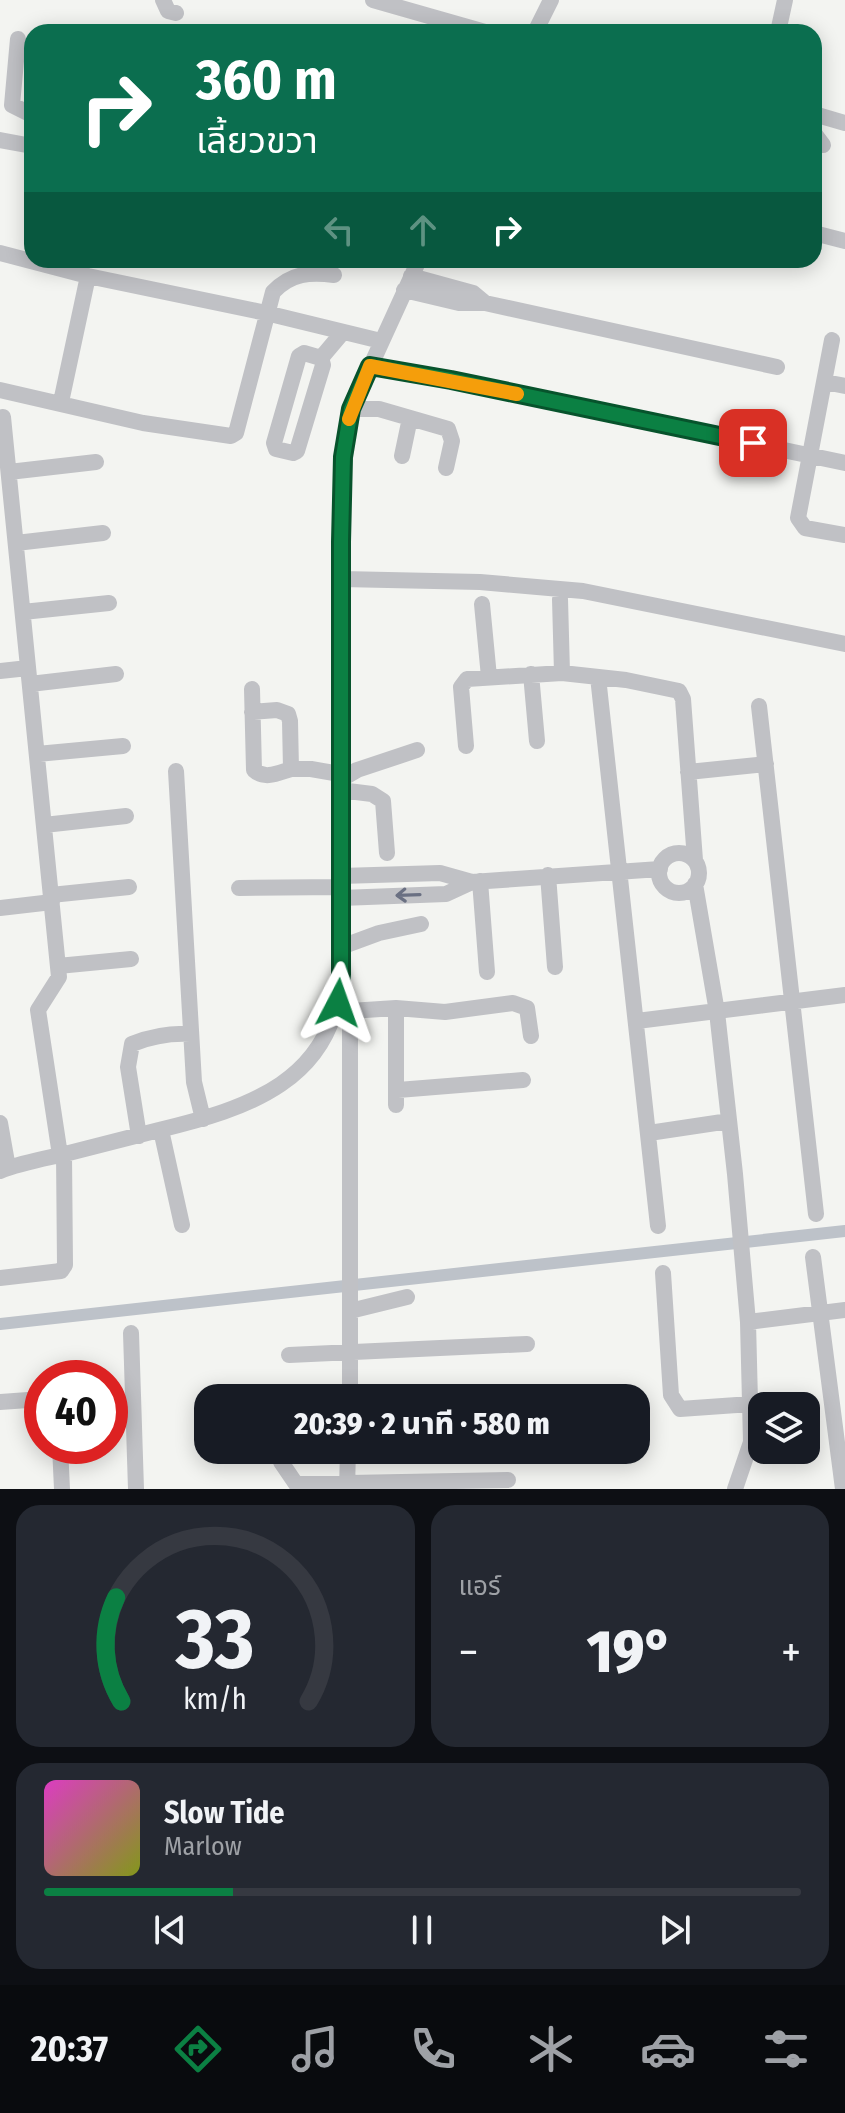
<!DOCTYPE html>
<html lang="th">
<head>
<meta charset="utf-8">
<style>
  body { margin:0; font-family:"Fira Sans Condensed","Noto Sans Thai",sans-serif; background:#242831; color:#f1f3f6; height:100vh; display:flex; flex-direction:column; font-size:30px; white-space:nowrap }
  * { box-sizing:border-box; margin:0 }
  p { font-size:26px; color:#9ea1a6 }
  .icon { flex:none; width:44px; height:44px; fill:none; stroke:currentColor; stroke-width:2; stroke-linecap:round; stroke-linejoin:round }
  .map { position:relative; height:1489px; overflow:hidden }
  .panel { display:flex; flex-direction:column; gap:16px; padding:16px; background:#0d0f14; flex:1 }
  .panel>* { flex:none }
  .banner { position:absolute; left:24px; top:24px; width:798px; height:244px; border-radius:24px; box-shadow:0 4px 20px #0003; background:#0b6e4f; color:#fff; overflow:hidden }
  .fabs { position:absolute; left:748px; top:1392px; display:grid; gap:16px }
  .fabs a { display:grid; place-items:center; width:72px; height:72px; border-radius:16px; background:#171b24; box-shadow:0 4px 20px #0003; font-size:40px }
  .speed { position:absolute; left:24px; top:1360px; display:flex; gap:16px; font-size:40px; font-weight:700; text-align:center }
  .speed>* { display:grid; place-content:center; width:104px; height:104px; border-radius:50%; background:#171b24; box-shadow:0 4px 20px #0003; line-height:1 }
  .speed .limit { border:12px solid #d22; background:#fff; color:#111 }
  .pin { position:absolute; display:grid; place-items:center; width:68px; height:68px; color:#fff; margin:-34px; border-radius:16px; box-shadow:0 4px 12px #0006 }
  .me { position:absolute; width:88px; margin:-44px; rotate:4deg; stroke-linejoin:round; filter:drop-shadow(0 0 6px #0008) }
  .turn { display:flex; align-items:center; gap:28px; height:168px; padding:0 40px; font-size:36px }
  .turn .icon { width:104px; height:104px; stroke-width:2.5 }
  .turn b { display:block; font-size:56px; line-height:68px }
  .lanes { display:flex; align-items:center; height:76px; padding:0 40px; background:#0003; justify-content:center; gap:40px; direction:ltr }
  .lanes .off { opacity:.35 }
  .big { font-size:60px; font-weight:800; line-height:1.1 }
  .panel .tile { flex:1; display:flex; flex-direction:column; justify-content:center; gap:12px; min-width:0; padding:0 28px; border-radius:24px; background:#242831 }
  .panel .dial { align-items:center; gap:0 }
  .dial svg { height:208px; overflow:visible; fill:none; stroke:#363941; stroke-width:7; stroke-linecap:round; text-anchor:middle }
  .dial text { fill:#f1f3f6; stroke:none }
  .song { display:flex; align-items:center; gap:24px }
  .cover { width:96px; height:96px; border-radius:12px; background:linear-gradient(135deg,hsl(310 70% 55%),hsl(70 70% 35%)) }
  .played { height:8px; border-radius:4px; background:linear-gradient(90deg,#0b8043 25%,#363941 25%) }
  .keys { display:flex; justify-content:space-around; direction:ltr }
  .heat { display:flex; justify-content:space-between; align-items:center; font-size:44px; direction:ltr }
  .panel .tiles { flex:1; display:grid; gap:16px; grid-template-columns:1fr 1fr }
  .tile:last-child { grid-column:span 2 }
  .trip { position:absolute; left:194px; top:1384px; width:456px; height:80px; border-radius:24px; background:#171b24; box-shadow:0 4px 20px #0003; font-weight:800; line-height:80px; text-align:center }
  .tab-bar { display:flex; height:128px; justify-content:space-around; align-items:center; background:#090b0e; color:#9ea1a6 }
  .tab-bar .icon { width:56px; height:56px }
  .tab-bar .current { color:#0b8043 }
  .tab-bar b { font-size:36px; color:#f1f3f6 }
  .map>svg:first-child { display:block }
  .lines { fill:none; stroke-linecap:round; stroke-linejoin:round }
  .canal { stroke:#bdc2c9; stroke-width:12 }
  .minor { stroke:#c0c1c5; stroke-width:16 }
  .oneway { stroke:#6a7082 }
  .route-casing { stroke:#07532c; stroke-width:20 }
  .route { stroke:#0b8043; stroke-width:14 }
  .slow { stroke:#f59e0b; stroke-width:14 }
</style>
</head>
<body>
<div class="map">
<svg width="845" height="1489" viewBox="0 0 845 1489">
  <rect width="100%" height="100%" fill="#f3f4f1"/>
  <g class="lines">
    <path class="canal" d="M0,1324L845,1231"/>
    <path class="minor" d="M163,0L168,11L176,13
      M373,0L485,32
      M535,32L551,0
      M778,32L785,0
      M18,39L12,105L32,115
      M814,114L845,123
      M814,133L823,145
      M0,140L32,146
      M814,233L845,241
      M0,253L88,276L266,313L381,341
      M411,276L473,293L485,303
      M404,290L459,303H485L777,367
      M832,340L798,518L805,528L845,535
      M321,358L304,353L299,356L274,443L276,449L293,453L297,451L323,365L321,358L343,332
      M370,366L451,380L845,463
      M825,382L845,386
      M0,390L143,423L231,436L236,433L273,292C291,273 310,272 334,275
      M61,402L88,276
      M351,409H379L448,429L452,441L446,468
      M3,417L59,977L38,1010L60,1155
      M402,456L410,418
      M9,472L96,462
      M16,543L103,533
      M342,579L480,582L583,591L845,644
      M560,599L562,673
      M482,604L489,677
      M23,612L109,603
      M0,671L28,668
      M531,674L537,741
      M598,677L658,1226
      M30,684L116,674
      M252,689L254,770C265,780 278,773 291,769
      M759,706L816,1214
      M252,712L277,710L288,714L290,721L291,769H311L340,774
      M466,746L461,687L467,679L562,673L626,680L679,691L683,699L695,860
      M37,754L123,746
      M176,771L194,1082L203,1119
      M688,772L766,764
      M340,780L357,770L417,750
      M340,790L372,794L383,801L387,853
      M44,825L126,816
      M659 873a20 20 0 1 1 40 0a20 20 0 1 1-40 0Z
      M548,875L555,967
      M341,876L440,873L472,882L660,869
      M480,881L487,972
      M695,884L717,1012L735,1174L748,1322L751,1442L735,1489
      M239,888L341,887
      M51,895L129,887
      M341,898L446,894L472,882
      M0,908L52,902
      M341,947L379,933L421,924
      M58,966L131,959
      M344,1007L350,1011L396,1008L445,1012L513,1003L527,1008L531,1036
      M396,1008V1105
      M637,1021L845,995
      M398,1090L523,1080
      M0,1123L8,1168
      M161,1130L182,1225
      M649,1133L729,1121
      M139,1136L128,1067L132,1044C152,1036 169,1033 190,1034
      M0,1171C20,1163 43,1159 65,1154C96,1146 128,1138 159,1130C247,1109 335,1081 341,974L342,488L346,433L351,409L419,260
      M813,1257L843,1489
      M663,1273L671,1395L680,1409L751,1404
      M0,1278L61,1271L65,1265L64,1154
      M350,1311L407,1297
      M748,1322L845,1310
      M131,1333L136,1489
      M289,1355L527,1344
      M350,1398V1011
      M0,1402L42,1399
      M60,1446L62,1489
      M281,1462L296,1484L508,1480
      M347,1489L348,1450"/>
  </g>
  <defs><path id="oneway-shaft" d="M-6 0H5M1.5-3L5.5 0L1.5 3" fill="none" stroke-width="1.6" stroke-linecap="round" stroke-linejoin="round" transform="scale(2)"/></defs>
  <use class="oneway" href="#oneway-shaft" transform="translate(408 895) rotate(178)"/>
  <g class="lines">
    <g class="route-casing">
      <path id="route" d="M338,1003L341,974V542L343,457L351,409L370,366L451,380L753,443"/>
    </g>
    <use href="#route" class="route"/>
    <path class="slow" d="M349,419L370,366L517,394"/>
  </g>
</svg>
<div class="fabs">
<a><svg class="icon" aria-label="layers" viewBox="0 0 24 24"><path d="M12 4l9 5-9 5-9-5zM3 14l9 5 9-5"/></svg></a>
</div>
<div class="speed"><div class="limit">40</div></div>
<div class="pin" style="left:753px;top:443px;background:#d93025"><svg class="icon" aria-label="arrive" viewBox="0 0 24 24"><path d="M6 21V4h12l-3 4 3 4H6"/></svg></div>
<svg class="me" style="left:338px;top:1003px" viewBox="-20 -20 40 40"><path d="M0-17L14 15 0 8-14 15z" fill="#0b8043" stroke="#fff" stroke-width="4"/></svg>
<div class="trip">20:39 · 2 นาที · 580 m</div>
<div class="banner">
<div class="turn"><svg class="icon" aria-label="right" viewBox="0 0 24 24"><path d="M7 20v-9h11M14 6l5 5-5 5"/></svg><div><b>360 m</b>เลี้ยวขวา</div></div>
<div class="lanes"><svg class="icon off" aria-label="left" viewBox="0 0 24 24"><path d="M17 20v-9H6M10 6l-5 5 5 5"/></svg><svg class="icon off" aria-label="ahead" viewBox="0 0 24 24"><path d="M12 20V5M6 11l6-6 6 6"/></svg><svg class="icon" aria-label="right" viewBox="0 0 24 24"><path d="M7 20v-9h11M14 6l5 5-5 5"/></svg></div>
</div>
</div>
<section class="panel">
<div class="tiles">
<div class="tile dial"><svg viewBox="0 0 100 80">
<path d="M14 69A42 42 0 1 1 86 69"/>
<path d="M14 69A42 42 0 0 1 12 29" stroke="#0b8043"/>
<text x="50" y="56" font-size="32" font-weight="700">33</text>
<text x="50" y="72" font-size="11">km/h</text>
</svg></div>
<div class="tile"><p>แอร์</p>
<div class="heat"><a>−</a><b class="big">19°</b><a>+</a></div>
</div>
<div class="tile">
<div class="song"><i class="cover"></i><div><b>Slow Tide</b><p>Marlow</p></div></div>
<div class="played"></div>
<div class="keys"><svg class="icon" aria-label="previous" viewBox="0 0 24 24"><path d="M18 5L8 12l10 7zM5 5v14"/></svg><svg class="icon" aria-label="pause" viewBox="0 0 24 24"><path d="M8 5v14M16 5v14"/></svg><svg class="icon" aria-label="next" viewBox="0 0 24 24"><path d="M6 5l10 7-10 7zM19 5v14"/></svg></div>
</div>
</div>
</section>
<nav class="tab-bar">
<b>20:37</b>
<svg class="icon current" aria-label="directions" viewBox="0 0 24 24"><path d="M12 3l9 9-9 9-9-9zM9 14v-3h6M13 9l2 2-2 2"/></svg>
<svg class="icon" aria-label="music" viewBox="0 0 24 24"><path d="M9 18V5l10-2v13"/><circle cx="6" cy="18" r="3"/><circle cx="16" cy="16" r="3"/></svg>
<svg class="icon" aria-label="phone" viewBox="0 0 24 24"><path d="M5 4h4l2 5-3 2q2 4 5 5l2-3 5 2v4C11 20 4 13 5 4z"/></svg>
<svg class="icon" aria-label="climate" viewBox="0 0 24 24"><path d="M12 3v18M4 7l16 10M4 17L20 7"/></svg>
<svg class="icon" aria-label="car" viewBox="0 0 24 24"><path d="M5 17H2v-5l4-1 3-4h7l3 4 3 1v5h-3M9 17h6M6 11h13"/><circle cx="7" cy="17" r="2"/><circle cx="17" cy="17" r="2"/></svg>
<svg class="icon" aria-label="filters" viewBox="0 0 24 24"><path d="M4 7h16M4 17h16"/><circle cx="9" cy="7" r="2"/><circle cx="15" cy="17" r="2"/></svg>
</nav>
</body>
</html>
